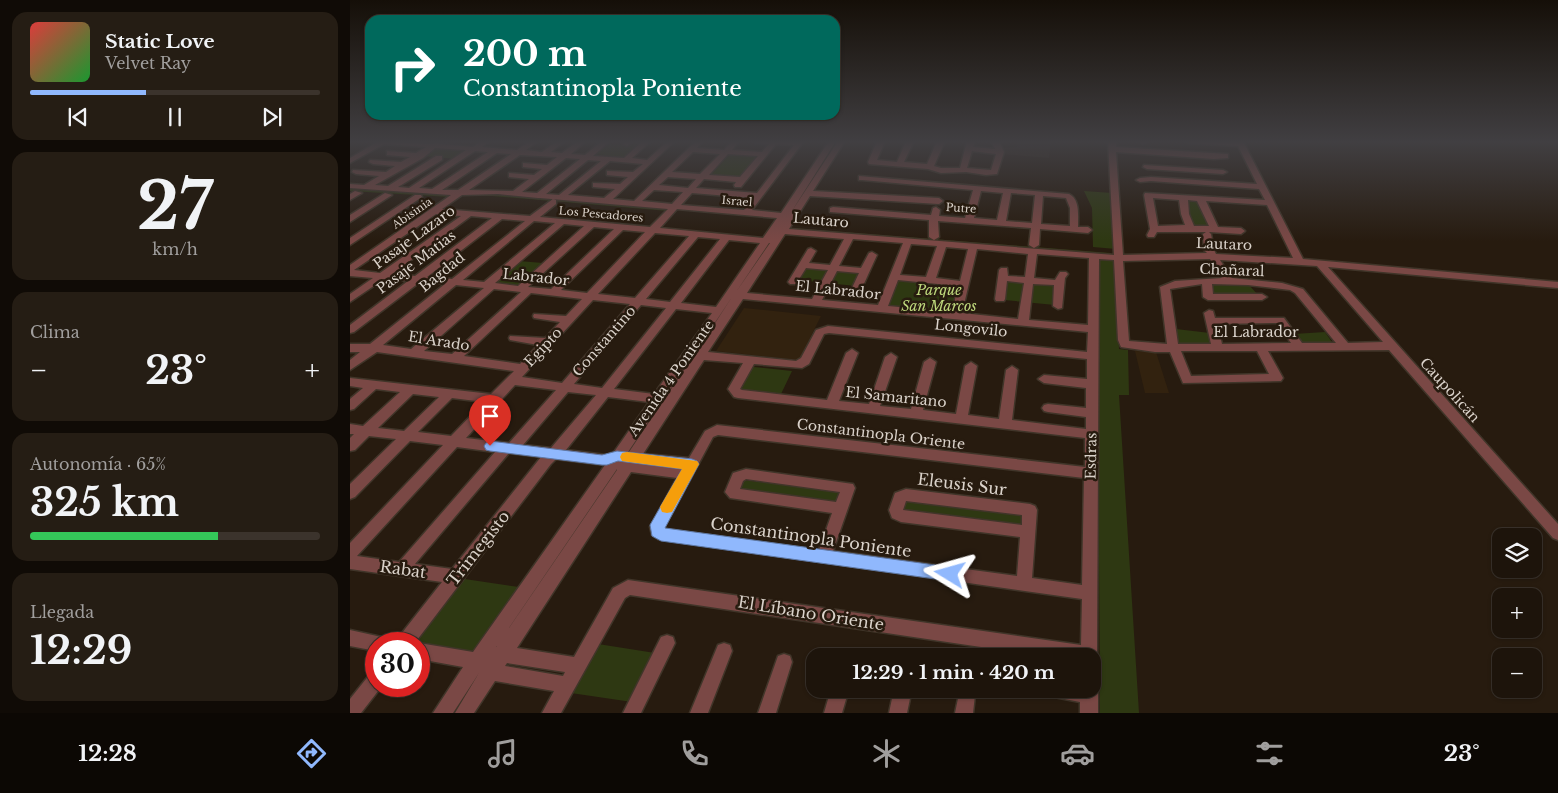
<!DOCTYPE html>
<html lang="es">
<head>
<meta charset="utf-8">
<style>
  body { margin:0; font-family:"Libre Baskerville",serif; background:#251d14; color:#f1f3f6; height:100vh; display:flex; flex-direction:column; font-size:19px; white-space:nowrap }
  * { box-sizing:border-box; margin:0 }
  p { font-size:16px; color:#a09e9d }
  .icon { flex:none; width:28px; height:28px; fill:none; stroke:currentColor; stroke-width:2; stroke-linecap:round; stroke-linejoin:round }
  .map { position:relative; flex:1; overflow:hidden }
  .sheet { display:flex; flex-direction:column; gap:12px; padding:12px; background:#100b06; width:350px }
  .sheet>* { flex:none }
  .banner { position:absolute; left:15px; top:15px; width:475px; height:105px; border-radius:15px; box-shadow:0 1px 4px #0004,0 0 0 1px #3b332c; background:#00695c; color:#fff; overflow:hidden }
  .fabs { position:absolute; left:1142px; top:528px; display:grid; gap:10px }
  .fabs a { display:grid; place-items:center; width:50px; height:50px; border-radius:10px; background:#1d140b; box-shadow:0 1px 4px #0004,0 0 0 1px #3b332c; font-size:25px }
  .speed { position:absolute; left:15px; top:632px; display:flex; gap:10px; font-size:25px; font-weight:700; text-align:center }
  .speed>* { display:grid; place-content:center; width:65px; height:65px; border-radius:50%; background:#1d140b; box-shadow:0 1px 4px #0004,0 0 0 1px #3b332c; line-height:1 }
  .speed .limit { border:8px solid #d22; background:#fff; color:#111 }
  .pin { position:absolute; display:grid; place-items:center; width:42px; height:42px; color:#fff; margin:-51px -21px; border-radius:50% 50% 50% 0; rotate:-45deg; box-shadow:0 0 5px #0007 }
  .pin .icon { rotate:45deg }
  .me { position:absolute; width:55px; margin:-28px; rotate:278deg; stroke-linejoin:round; filter:drop-shadow(0 0 4px #0008) }
  .turn { display:flex; align-items:center; gap:18px; height:105px; padding:0 15px; font-size:22px }
  .turn .icon { width:65px; height:65px; stroke-width:2.5 }
  .turn b { display:block; font-size:35px; line-height:42px }
  .big { font-size:38px; font-weight:800; line-height:1.1 }
  .sheet .tile { flex:1; display:flex; flex-direction:column; justify-content:center; gap:8px; min-width:0; padding:0 18px; border-radius:15px; background:#251d14 }
  .sheet .dial { align-items:center; gap:0 }
  .dial b { font-size:65px; line-height:1 }
  .song { display:flex; align-items:center; gap:15px }
  .cover { width:60px; height:60px; border-radius:8px; background:linear-gradient(135deg,hsl(0 70% 55%),hsl(130 70% 35%)) }
  .played { height:5px; border-radius:2px; background:linear-gradient(90deg,#90b8fd 40%,#3b332c 40%) }
  .keys { display:flex; justify-content:space-around; direction:ltr }
  .heat { display:flex; justify-content:space-between; align-items:center; font-size:28px; direction:ltr }
  .charge { height:8px; border-radius:4px; background:linear-gradient(90deg,#34c759 65%,#3b332c 0) }
  .trip { position:absolute; left:456px; top:648px; width:295px; height:50px; border-radius:15px; background:#1d140b; box-shadow:0 1px 4px #0004,0 0 0 1px #3b332c; font-weight:800; line-height:50px; text-align:center }
  .tabs { display:flex; height:80px; justify-content:space-around; align-items:center; background:#0c0804; color:#a09e9d }
  .tabs .icon { width:35px; height:35px }
  .tabs .selected { color:#90b8fd }
  .tabs b { font-size:22px; color:#f1f3f6 }
  main { display:flex; flex:1; min-height:0 }
  .map>svg:first-child { display:block }
  .built { fill:#32220f }
  .medical { fill:#322619 }
  .green { fill:#2e3812 }
  .lines { fill:none; stroke-linecap:round; stroke-linejoin:round }
  .minor-casing { stroke:#403529; stroke-width:3 }
  .minor { fill:#7a4845; fill-rule:evenodd }
  .route { fill:#90b8fd; stroke:#5e78a4 }
  .slow { fill:#f59e0b }
  .labels { text-anchor:middle; dominant-baseline:central; stroke-width:5; stroke-linejoin:round; paint-order:stroke }
  .far-street-label { font-size:11px; fill:#dad2ca; stroke:#271b0f }
  .street-label { font-size:14px; fill:#dad2ca; stroke:#271b0f }
  .park-label { font-size:14px; font-style:italic; fill:#bed87c; stroke:#271b0f }
  .near-street-label { font-size:16px; fill:#dad2ca; stroke:#271b0f }
</style>
</head>
<body>
<main>
<section class="sheet">
<div class="tile">
<div class="song"><i class="cover"></i><div><b>Static Love</b><p>Velvet Ray</p></div></div>
<div class="played"></div>
<div class="keys"><svg class="icon" aria-label="previous" viewBox="0 0 24 24"><path d="M18 5L8 12l10 7zM5 5v14"/></svg><svg class="icon" aria-label="pause" viewBox="0 0 24 24"><path d="M8 5v14M16 5v14"/></svg><svg class="icon" aria-label="next" viewBox="0 0 24 24"><path d="M6 5l10 7-10 7zM19 5v14"/></svg></div>
</div>
<div class="tile dial"><b>27</b><p>km/h</p></div>
<div class="tile"><p>Clima</p>
<div class="heat"><a>−</a><b class="big">23°</b><a>+</a></div>
</div>
<div class="tile"><p>Autonomía · 65%</p><b class="big">325 km</b><div class="charge"></div></div>
<div class="tile"><p>Llegada</p><b class="big">12:29</b></div>
</section>
<div class="map">
<svg width="1208" height="713" viewBox="0 0 1208 713">
  <rect width="100%" height="100%" fill="#271b0f"/>
  <path class="built" d="M394,308L471,316L449,360L366,351Z
    M785,351L806,352L819,393H795Z"/>
  <path class="medical" d="M667,141H701L699,158L652,154L651,148L667,147Z"/>
  <path class="green" d="M283,141H296L277,158L245,154L259,144L278,145Z
    M89,147L121,150L107,159L73,156Z
    M381,153L411,155L391,178L360,176Z
    M0,188L104,194L99,197L0,191Z
    M734,191L762,193L766,249L743,247L742,208Z
    M146,193L320,208L318,211L142,196H112L115,194Z
    M839,201L850,202L861,227H843C839,219 834,209 839,201Z
    M442,228L761,253V256L441,230Z
    M747,259L766,261L769,349L778,350L779,395H769L789,713H750Z
    M169,261L193,263L169,285L144,283Z
    M453,268L511,274L506,286L447,280Z
    M548,280L610,286L603,314L538,307Z
    M657,281L706,285L705,305L654,300Z
    M860,285H899L908,295L860,296Z
    M826,329L860,333L864,345L828,343Z
    M975,332L984,345H951L944,334Z
    M404,367L442,371L431,394L391,390L402,368Z
    M393,480L491,492L486,505L389,492Z
    M553,498L673,513L672,527L549,513Z
    M108,578L169,587L123,653L60,642Z
    M248,644L305,653L282,702L221,693Z"/>
  <g class="lines">
    <g class="minor-casing">
      <path id="minor" d="M29,141L83,144L87,142L91,144L123,147L131,141H139L132,147L167,150L180,141H188L176,150L192,152L207,141H215L201,152L212,153L228,141H236L221,154L235,155L252,141H260L243,156L274,158L293,141H301L282,158L297,160L318,141H325L263,199L284,201L346,141H353L347,148L374,150L382,141H389L382,150L412,152L419,144L406,143L403,141H454L402,210L431,213L479,141H486L440,214L488,141H495L463,191L589,198L593,201L589,204L460,196L439,229L764,255L758,141H766V147L878,154V158L864,159L766,152L773,255L857,253L854,250L853,234L856,232H807L804,237H798L797,235L800,229L794,195L795,193L915,200L909,189L801,181L790,182L786,180L790,178L801,177L907,184L888,146L839,143L836,141H893L953,259L1208,282V288L978,267L1208,524V540L1203,538L1039,350L918,351L933,378L931,381L833,383L820,352H805L771,347L768,340L764,260L749,259L747,656L745,662L742,663V656H691L280,595L275,598L211,713H192L204,691L145,681L124,713H105L129,673L103,713H83L113,667L69,659V644H66L69,643L123,652L255,465L206,459L201,464L64,644H46L48,638L92,582L0,569V543L93,445L60,441L5,497L0,499V484L46,439L19,436L5,450L0,451V438L4,434H0V424L13,426L50,392L26,389L4,409L0,410V399L13,388L0,386V378L141,394L164,371L27,352L0,370V360L10,352H0V344H20L95,284L70,282L4,332L0,333V325L58,281L34,279L0,302V294L23,278L0,276V265L101,195L0,188V184L14,185L29,176L6,174L2,172L3,170L36,172L45,166L23,164L19,162L20,160L51,162L60,157L37,155V151L66,153L76,147L34,144L0,163V158ZM426,144L444,145L407,193L346,188L354,179L386,182L384,185L385,187H391ZM85,148L116,150L59,188L48,187L92,160V156H86L38,186L25,185L73,158ZM125,151L138,152L82,189L69,188ZM343,152L370,154L350,174L322,172ZM147,153L161,154L108,190H92ZM378,154L408,156L390,177L359,175ZM170,155L207,157L197,165L173,163V167L192,169L184,175L159,173V177L179,179L163,191L119,190ZM216,158L230,159L187,193L172,192ZM238,160L251,161L209,195L196,194ZM260,161L293,164L283,172L257,171V175L278,177L270,184L243,183V187L265,189L254,198L218,195ZM318,177L346,179L338,188L309,185ZM304,190L333,192L322,204L292,201ZM342,193L403,198L394,210L331,205ZM148,194L188,198H190L318,209L300,227L190,217L206,204V200L203,199L180,216L92,209L112,195ZM803,198L829,200L831,214L835,225L808,226ZM838,200L847,201L859,226H844L839,214ZM856,201L917,205L943,258L866,254L864,250L861,234L859,232L891,234L895,231L891,228L868,227ZM327,209L427,218L413,238L310,228ZM86,214L111,216L30,273L4,270ZM121,216L142,218L65,276L42,274ZM152,219L175,221L102,279L77,277ZM184,221L205,223L134,282L113,280ZM214,224L234,226L168,286L145,283ZM244,227L264,229L201,289L178,287ZM273,230L295,232L237,293L211,290ZM305,233L339,236L285,298L248,294ZM435,234L494,239L480,265L459,263L466,251L461,248L458,249L438,282L440,284H446L456,268L478,270L462,299L397,293ZM348,237L370,239L320,302L296,299ZM503,239L553,243L528,305L472,300L487,271L509,273L502,288L507,291L512,288L527,255L522,252L519,253L511,268L489,266ZM379,240L410,243L366,307L331,303ZM419,243H420L386,292ZM561,244L587,246L576,277L550,275ZM596,247L618,249L610,281L586,278ZM627,249L678,254L675,277L658,276L657,268H651L649,270L645,299L646,301H654L655,299L657,281L674,283L668,319L612,313ZM687,254L739,258L738,325L679,320L683,284L704,285L703,306L708,309L712,308L715,278L718,274L716,272H710L705,280L684,278ZM860,259L872,278L825,281L810,287L817,344L779,341L773,261ZM870,260L967,266L1033,342L998,343L953,289L932,283L882,278ZM548,280L608,286L602,312L538,306ZM852,284L853,297L858,300H912L917,297L912,294H863L862,284L898,285L940,290L945,293L986,343H952L934,318H865L863,311L859,310L854,313L861,344H828L820,289ZM106,285L134,288L61,349L33,345ZM144,289L171,292L102,354L74,351ZM181,293L232,299L216,316L184,314L183,316L184,318L210,322L195,338L160,336L159,338L160,340L188,345L170,364L114,356ZM382,297L347,351H346ZM393,299L738,332L737,352L478,326L466,330L451,358L446,361L358,352ZM243,300L280,304L212,383L172,377ZM291,305L316,308L252,388L224,384ZM326,309L362,313L304,394L264,389ZM927,323L941,343L872,344L867,324ZM479,333L737,359V379L694,375L688,379L694,383L736,388V408L698,404L694,405L692,408L694,411L698,412L736,417V429L662,420L668,370L662,366L656,370L649,419L618,415L627,366L621,362L615,366L606,414L573,410L586,362L580,358L574,362L561,409L530,406L547,357L541,353L535,357L519,404L489,401L508,353L502,349L496,353L477,400L392,390L390,389L404,364L452,368L459,364L474,334ZM831,351H907L919,374L841,376ZM342,358L279,452H278L342,357ZM354,360L393,363L378,389L384,397L388,398L735,438V467L367,425L355,431L339,458L293,454ZM165,385L206,390L159,443L116,438ZM218,392L246,395L201,448L173,445ZM63,394L89,397L54,431L28,428ZM258,397L299,402L264,452L256,455L216,450ZM102,398L134,402L101,436L68,432ZM368,435L734,478L732,585L682,578L687,510L685,506L680,504L556,489L545,493L539,510L542,518L551,522L670,537L667,576L483,551L505,488L503,484L396,469L383,473L375,492L380,498L482,513L469,550L316,529L314,528L363,437ZM107,447L145,452L49,562L7,556ZM159,453L191,457L102,569L65,564ZM267,469V470L146,647ZM281,472L327,478L300,527L302,535L308,539L732,599L731,645L278,580L263,588L224,657L167,648ZM396,479L490,492L486,502L390,489L393,481ZM556,501L672,515V525L553,510ZM157,663L215,672L213,676L155,666Z
        M276,141H283L277,146L273,144Z
        M527,141H535L527,160L547,162L556,141H564L554,162L577,164L587,141H595L584,166L591,168H610L617,141H625L623,147L645,149L641,141H649L654,152L647,174L636,175L616,172L591,173L578,169L519,164L518,162ZM622,151L646,154L641,170L617,168Z
        M789,141H797V142L793,144Z
        M794,165L873,170L877,172L873,174L797,169L793,167Z
        M509,176L719,194C730,199 728,215 728,227H738L742,230L738,233L690,229L689,245L684,248L679,245L681,228L588,221L589,237L584,240L579,237V220L480,212V208L483,207L581,215L583,208L586,207L590,210L589,216L615,218L623,190L512,180H509ZM631,191L653,193L647,220L624,218ZM661,193L685,195L682,223L656,221ZM693,196L716,198L720,208V226L691,224Z
        M5,191L12,193L0,200V194Z
        M35,193L42,195L0,222V215Z
        M65,195H71L72,197L0,245V238Z
        M0,630L36,638L38,644H26V651L0,646Z
        M317,635L323,637L325,643L291,713H273L311,637Z
        M374,643L380,645L382,651L358,713H340L368,645Z
        M434,654L440,656L442,662L426,713H408L428,656Z
        M26,671V686H32L11,713H0V699L20,674Z
        M742,682L745,683L748,689V713H730V702L694,695L691,689H742Z
        M481,689H499L492,713H474Z
        M544,689H562L557,713H539Z
        M610,689H622L625,695L623,713H605Z"/>
    </g>
    <use href="#minor" class="minor"/>
  </g>
  <linearGradient id="sky" x2="0" y2="1"><stop stop-color="#150f08"/><stop offset="0.59" stop-color="#413f42"/><stop offset="1" stop-color="#413f42" stop-opacity="0"/></linearGradient>
  <rect width="1208" height="241" fill="url(#sky)"/>
  <path class="route" d="M140,441L252,455L267,451L342,459L347,461L349,464L315,528L600,567L605,569L607,574L605,579L600,581L311,541L302,536L300,525L332,469L268,461L257,465H252L140,451L136,450L134,446L136,443Z"/>
  <path class="slow" d="M277,452L347,461L349,464L322,512L317,513L312,512L310,507L332,469L272,461L270,457L272,453Z"/>
  <g class="labels">
    <g class="far-street-label">
      <text transform="translate(387 201) rotate(5)">Israel</text>
      <text transform="translate(611 208) rotate(4)">Putre</text>
      <text transform="translate(62 213) rotate(-35)">Abisinia</text>
      <text transform="translate(251 214) rotate(5)">Los Pescadores</text>
    </g>
    <g class="street-label">
      <text transform="translate(471 220) rotate(5)">Lautaro</text>
      <text transform="translate(64 237) rotate(-36)">Pasaje Lazaro</text>
      <text transform="translate(874 244) rotate(2)">Lautaro</text>
      <text transform="translate(66 262) rotate(-37)">Pasaje Matias</text>
      <text transform="translate(882 270) rotate(2)">Chañaral</text>
      <text transform="translate(92 272) rotate(-39)">Bagdad</text>
      <text transform="translate(186 277) rotate(6)">Labrador</text>
      <text transform="translate(488 290) rotate(6)">El Labrador</text>
      <text transform="translate(621 328) rotate(6)">Longovilo</text>
      <text x="906" y="332">El Labrador</text>
      <text transform="translate(89 341) rotate(9)">El Arado</text>
      <text transform="translate(254 341) rotate(-49)">Constantino</text>
      <text transform="translate(193 347) rotate(-47)">Egipto</text>
      <text transform="translate(321 378) rotate(-55)">Avenida 4 Poniente</text>
      <text transform="translate(1100 390) rotate(48)">Caupolicán</text>
      <text transform="translate(546 397) rotate(6)">El Samaritano</text>
      <text transform="translate(531 434) rotate(7)">Constantinopla Oriente</text>
      <text transform="translate(741 456) rotate(-89)">Esdras</text>
    </g>
    <g class="park-label">
      <text x="589" y="290">Parque<tspan x="589" dy="16">San Marcos</tspan></text>
    </g>
    <g class="near-street-label">
      <text transform="translate(612 484) rotate(7)">Eleusis Sur</text>
      <text transform="translate(461 537) rotate(8)">Constantinopla Poniente</text>
      <text transform="translate(128 548) rotate(-52)">Trimegisto</text>
      <text transform="translate(53 569) rotate(8)">Rabat</text>
      <text transform="translate(461 613) rotate(9)">El Líbano Oriente</text>
    </g>
  </g>
</svg>
<div class="fabs">
<a><svg class="icon" aria-label="layers" viewBox="0 0 24 24"><path d="M12 4l9 5-9 5-9-5zM3 14l9 5 9-5"/></svg></a>
<a>+</a>
<a>−</a>
</div>
<div class="speed"><div class="limit">30</div></div>
<div class="pin" style="left:140px;top:446px;background:#d93025"><svg class="icon" aria-label="arrive" viewBox="0 0 24 24"><path d="M6 21V4h12l-3 4 3 4H6"/></svg></div>
<svg class="me" style="left:600px;top:574px" viewBox="-20 -20 40 40"><path d="M0-17L14 15 0 8-14 15z" fill="#90b8fd" stroke="#fff" stroke-width="4"/></svg>
<div class="trip">12:29 · 1 min · 420 m</div>
<div class="banner">
<div class="turn"><svg class="icon" aria-label="right" viewBox="0 0 24 24"><path d="M7 20v-9h11M14 6l5 5-5 5"/></svg><div><b>200 m</b>Constantinopla Poniente</div></div>
</div>
</div>
</main>
<nav class="tabs">
<b>12:28</b>
<svg class="icon selected" aria-label="directions" viewBox="0 0 24 24"><path d="M12 3l9 9-9 9-9-9zM9 14v-3h6M13 9l2 2-2 2"/></svg>
<svg class="icon" aria-label="music" viewBox="0 0 24 24"><path d="M9 18V5l10-2v13"/><circle cx="6" cy="18" r="3"/><circle cx="16" cy="16" r="3"/></svg>
<svg class="icon" aria-label="phone" viewBox="0 0 24 24"><path d="M5 4h4l2 5-3 2q2 4 5 5l2-3 5 2v4C11 20 4 13 5 4z"/></svg>
<svg class="icon" aria-label="climate" viewBox="0 0 24 24"><path d="M12 3v18M4 7l16 10M4 17L20 7"/></svg>
<svg class="icon" aria-label="car" viewBox="0 0 24 24"><path d="M5 17H2v-5l4-1 3-4h7l3 4 3 1v5h-3M9 17h6M6 11h13"/><circle cx="7" cy="17" r="2"/><circle cx="17" cy="17" r="2"/></svg>
<svg class="icon" aria-label="filters" viewBox="0 0 24 24"><path d="M4 7h16M4 17h16"/><circle cx="9" cy="7" r="2"/><circle cx="15" cy="17" r="2"/></svg>
<b>23°</b>
</nav>
</body>
</html>
